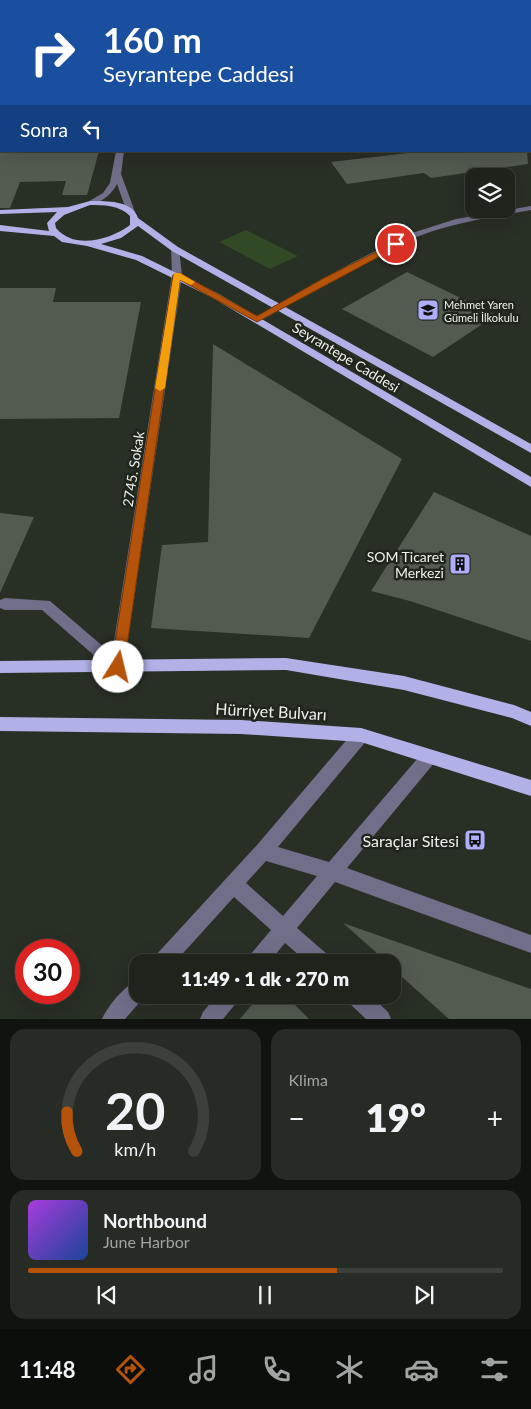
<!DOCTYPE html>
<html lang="tr">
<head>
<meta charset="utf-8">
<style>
  body { margin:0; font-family:Lato,sans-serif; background:#262b25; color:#f1f3f6; height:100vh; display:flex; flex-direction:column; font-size:19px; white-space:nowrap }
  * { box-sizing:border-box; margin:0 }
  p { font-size:16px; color:#a1a4a3 }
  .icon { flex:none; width:28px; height:28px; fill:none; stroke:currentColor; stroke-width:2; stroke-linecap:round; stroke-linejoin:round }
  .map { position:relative; height:1019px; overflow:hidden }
  .panel { display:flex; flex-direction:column; gap:10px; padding:10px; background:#10130f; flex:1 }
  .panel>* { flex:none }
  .guide { position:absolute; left:0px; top:0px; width:531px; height:152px; box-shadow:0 5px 20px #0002,0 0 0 1px #3c403b; background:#1a4fa0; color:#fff; overflow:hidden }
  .tools { position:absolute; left:465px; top:168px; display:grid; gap:10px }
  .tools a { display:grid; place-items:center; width:50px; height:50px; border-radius:10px; background:#1e231c; box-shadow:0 5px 20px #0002,0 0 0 1px #3c403b; font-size:25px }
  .speed { position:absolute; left:15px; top:939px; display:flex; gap:10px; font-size:25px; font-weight:700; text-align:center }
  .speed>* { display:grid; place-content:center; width:65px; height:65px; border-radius:50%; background:#1e231c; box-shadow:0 5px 20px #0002,0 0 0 1px #3c403b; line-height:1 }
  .speed .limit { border:8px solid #d22; background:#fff; color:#111 }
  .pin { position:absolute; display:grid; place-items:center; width:42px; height:42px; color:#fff; margin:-21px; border:2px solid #fff; border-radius:50%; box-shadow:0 1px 5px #0007 }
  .me { position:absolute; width:55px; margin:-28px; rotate:9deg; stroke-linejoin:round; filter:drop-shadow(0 0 4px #0008) }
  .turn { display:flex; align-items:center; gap:18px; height:105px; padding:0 20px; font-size:22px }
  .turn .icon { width:65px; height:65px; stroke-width:2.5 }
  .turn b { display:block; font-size:35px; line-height:42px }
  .then { display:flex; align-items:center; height:48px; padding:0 20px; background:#0003; gap:10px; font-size:19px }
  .big { font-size:38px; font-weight:800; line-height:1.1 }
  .panel .widget { flex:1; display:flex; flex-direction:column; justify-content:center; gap:8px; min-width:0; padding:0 18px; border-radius:15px; background:#262b25 }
  .panel .dial { align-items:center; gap:0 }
  .dial svg { height:130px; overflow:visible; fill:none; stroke:#3c403b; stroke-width:7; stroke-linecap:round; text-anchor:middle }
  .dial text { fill:#f1f3f6; stroke:none }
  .song { display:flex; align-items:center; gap:15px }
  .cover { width:60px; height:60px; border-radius:8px; background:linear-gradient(135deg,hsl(280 70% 55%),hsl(220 70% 35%)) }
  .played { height:5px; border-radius:2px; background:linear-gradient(90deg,#b45309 65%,#3c403b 65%) }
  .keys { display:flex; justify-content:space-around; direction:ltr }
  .heat { display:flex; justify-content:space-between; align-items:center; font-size:28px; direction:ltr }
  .panel .tiles { flex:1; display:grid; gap:10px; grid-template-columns:1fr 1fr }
  .widget:last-child { grid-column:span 2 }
  .trip { position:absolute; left:129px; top:954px; width:272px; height:50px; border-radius:15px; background:#1e231c; box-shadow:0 5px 20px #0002,0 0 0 1px #3c403b; font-weight:800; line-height:50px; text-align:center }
  .dock { display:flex; height:80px; justify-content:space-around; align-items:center; background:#0c0e0b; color:#a1a4a3 }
  .dock .icon { width:35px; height:35px }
  .dock .current { color:#b45309 }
  .dock b { font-size:22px; color:#f1f3f6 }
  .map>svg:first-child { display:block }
  .green { fill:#314925 }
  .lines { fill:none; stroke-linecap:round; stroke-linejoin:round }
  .stream { fill:#9b9cc5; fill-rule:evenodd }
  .building { fill:#535b50 }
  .minor { fill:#6f6f8a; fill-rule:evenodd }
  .major { fill:#b1b1e8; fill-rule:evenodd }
  .route { fill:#b45309; stroke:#753606 }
  .slow { fill:#f59e0b }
  .labels { text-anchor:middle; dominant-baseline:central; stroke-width:5; stroke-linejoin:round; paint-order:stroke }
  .far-poi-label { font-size:11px; fill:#eef2ec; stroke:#1f251c; text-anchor:start }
  .street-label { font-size:14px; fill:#eef2ec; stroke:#1f251c }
  .poi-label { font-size:14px; fill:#eef2ec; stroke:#1f251c; text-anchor:end }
  .near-street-label { font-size:16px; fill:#eef2ec; stroke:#1f251c }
  .near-poi-label { font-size:16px; fill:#eef2ec; stroke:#1f251c; text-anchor:end }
</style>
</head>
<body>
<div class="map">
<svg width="531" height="1019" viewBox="0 0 531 1019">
  <rect width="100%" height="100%" fill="#282f25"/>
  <path class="green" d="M246,230L298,256L270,269L219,242Z"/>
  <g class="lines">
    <path class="stream" d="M530,23H531V25H530Z"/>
  </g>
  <path class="building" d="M0,151H99L87,195H62L66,181L20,182L10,208H0Z
    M425,151H527L528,164L431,178L424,173L347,184L331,162Z
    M407,272L496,315L433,357L342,309Z
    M0,288H56L53,302H141L119,418L0,419Z
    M213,344L402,459L309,638L151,628L162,545L208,542Z
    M434,492L531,536V641L410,601L371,591Z
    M0,513L34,517L0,593Z
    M343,923L531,989V1019H449L392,968V962H387Z
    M260,995H285L309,1019H240Z"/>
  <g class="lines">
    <path class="minor" d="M358,0H362V1H358Z
      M0,22H1V26H0Z
      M0,93H1V97H0Z
      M530,124H531V128H530Z
      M116,151H124L121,174L135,212L134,214L127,212L117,184C111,195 102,202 90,205L86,203L103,193L110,183Z
      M531,206V210C497,216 463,221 430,232C370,253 315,290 260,321L257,322L252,319L350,264L409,234L456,219Z
      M175,246L179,249L182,275L124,667L122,671L117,673L112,671L42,610H5L0,608V600L5,598L50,601L112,654L172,275L171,249Z
      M361,728L367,730L369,735L367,740L278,847L329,862L423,752L429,749L435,752L437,757L435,762L347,868L531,935V953L335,882L297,928L328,955L330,962H307L285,943L269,962H248L250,955L271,930L234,897L175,962H154L156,955L257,845L355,730ZM266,861L317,876L283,916L246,883Z
      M138,980V995H146L125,1019H102C108,1006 124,986 138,980Z
      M217,995H240L237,1002L223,1019H200L203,1012Z
      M345,995H370L388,1012L391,1019H366L348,1002Z"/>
    <path class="major" d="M90,201C105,201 133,200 138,218L178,247L531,444V453L172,251L138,226L121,238L101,244L142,256L219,294L531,477V487L213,298L136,260L87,246L62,242L54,236L0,231V225L49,231L47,223L57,212L0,214V210L68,207ZM90,205C105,205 119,205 130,216V225C110,240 74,250 56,228L55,223L64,215Z
      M286,658L404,676L514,705L531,712V726L512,718L404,690L286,670L0,673V661Z
      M0,717L241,720L361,728L531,780V796L361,742L241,734L0,731Z"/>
  </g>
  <path class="route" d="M396,242L399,243V246L257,322L180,280L124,667L122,671H113L111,667L173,275L180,273L257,316L324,278Z"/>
  <path class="slow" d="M174,273H180L195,282L191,285L180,280L165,388L160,391L155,388Z"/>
  <defs>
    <g id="school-square" transform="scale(1.125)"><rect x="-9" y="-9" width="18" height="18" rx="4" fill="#afaefa" stroke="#1f251c"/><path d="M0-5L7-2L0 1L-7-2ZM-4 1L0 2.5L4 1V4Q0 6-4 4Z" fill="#111"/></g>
    <g id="building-square" transform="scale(1.125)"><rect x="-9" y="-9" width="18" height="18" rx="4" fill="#afaefa" stroke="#1f251c"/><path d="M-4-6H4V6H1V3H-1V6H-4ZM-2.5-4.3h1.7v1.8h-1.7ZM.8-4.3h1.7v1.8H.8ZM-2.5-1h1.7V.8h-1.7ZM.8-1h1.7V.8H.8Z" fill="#111"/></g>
    <g id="bus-square" transform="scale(1.125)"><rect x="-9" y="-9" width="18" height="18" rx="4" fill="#afaefa" stroke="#1f251c"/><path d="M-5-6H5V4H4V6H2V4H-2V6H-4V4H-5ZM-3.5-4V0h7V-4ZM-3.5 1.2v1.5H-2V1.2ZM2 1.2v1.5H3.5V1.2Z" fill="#111"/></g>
  </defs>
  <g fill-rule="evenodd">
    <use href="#school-square" x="428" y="310"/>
    <use href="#building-square" x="460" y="564"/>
    <use href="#bus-square" x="475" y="840"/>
  </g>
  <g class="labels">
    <g class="far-poi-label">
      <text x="444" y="304">Mehmet Yaren<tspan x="444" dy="13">Gümeli İlkokulu</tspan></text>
    </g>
    <g class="street-label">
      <text transform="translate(346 357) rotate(31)">Seyrantepe Caddesi</text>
      <text transform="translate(133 469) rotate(-81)">2745. Sokak</text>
    </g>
    <g class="poi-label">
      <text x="444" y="556">SOM Ticaret<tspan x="444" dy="16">Merkezi</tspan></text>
    </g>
    <g class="near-street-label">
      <text transform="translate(271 711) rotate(3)">Hürriyet Bulvarı</text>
    </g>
    <g class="near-poi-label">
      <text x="459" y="840">Saraçlar Sitesi</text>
    </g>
  </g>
</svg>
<div class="tools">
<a><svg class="icon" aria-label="layers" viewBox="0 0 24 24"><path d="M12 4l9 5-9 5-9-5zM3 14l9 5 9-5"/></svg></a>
</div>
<div class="speed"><div class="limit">30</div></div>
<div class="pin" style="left:396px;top:244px;background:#d93025"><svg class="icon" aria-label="arrive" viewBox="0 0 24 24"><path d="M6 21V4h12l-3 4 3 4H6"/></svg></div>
<svg class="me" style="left:118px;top:667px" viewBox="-20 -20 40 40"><circle r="19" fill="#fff"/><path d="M0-13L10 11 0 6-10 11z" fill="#b45309"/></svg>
<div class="trip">11:49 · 1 dk · 270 m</div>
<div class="guide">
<div class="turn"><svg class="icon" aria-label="right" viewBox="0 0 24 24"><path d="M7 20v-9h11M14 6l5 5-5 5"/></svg><div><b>160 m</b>Seyrantepe Caddesi</div></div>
<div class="then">Sonra<svg class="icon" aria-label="left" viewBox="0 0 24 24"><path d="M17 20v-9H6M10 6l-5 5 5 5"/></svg></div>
</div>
</div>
<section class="panel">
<div class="tiles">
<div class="widget dial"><svg viewBox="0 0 100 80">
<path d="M14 69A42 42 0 1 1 86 69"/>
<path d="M14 69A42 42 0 0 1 8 45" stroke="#b45309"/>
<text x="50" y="56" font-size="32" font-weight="700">20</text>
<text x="50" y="72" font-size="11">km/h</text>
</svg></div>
<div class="widget"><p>Klima</p>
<div class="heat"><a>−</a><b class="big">19°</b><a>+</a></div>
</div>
<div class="widget">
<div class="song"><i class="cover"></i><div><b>Northbound</b><p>June Harbor</p></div></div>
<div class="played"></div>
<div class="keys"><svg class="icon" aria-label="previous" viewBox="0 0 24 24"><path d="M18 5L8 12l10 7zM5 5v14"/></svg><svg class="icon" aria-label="pause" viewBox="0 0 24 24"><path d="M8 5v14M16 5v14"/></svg><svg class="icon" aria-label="next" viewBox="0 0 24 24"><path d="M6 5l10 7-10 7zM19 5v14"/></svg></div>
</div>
</div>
</section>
<nav class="dock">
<b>11:48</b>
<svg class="icon current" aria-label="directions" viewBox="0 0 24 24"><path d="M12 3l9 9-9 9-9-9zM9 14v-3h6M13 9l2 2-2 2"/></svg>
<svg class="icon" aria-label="music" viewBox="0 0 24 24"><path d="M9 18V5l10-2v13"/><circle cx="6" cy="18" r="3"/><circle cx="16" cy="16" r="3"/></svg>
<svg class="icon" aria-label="phone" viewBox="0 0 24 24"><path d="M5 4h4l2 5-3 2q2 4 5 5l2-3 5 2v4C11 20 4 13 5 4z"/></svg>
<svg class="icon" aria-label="climate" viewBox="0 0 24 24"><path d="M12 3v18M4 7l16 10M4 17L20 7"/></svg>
<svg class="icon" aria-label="car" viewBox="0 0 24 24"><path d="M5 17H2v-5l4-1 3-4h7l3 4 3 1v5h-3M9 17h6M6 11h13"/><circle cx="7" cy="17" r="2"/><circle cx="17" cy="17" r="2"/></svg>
<svg class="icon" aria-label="filters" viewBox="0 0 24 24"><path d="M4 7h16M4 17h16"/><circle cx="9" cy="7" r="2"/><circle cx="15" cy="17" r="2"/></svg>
</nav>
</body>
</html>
